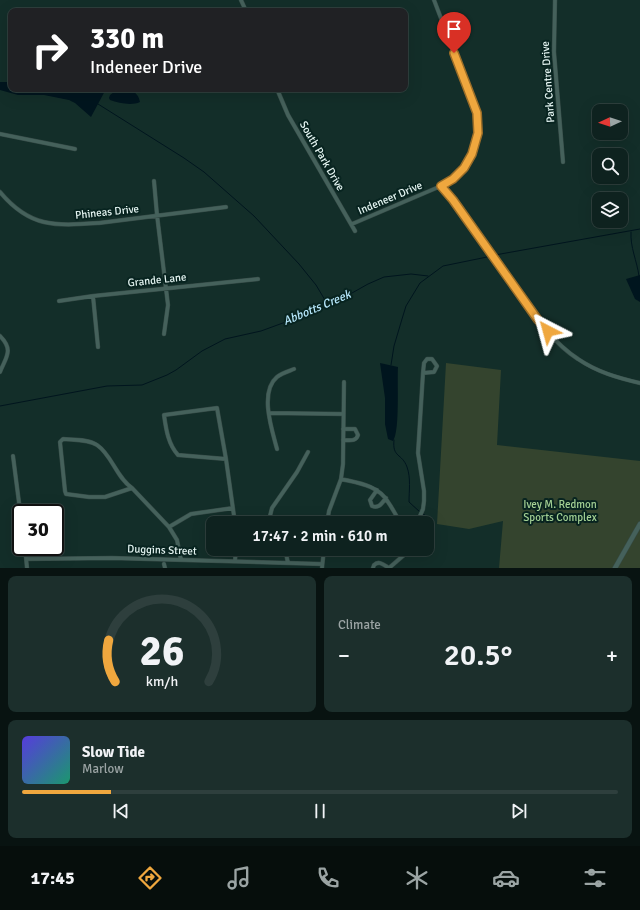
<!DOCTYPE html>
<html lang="en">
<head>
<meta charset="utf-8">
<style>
  body { margin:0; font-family:Signika,sans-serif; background:#1c2f2c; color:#f1f3f6; height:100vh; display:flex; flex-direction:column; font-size:15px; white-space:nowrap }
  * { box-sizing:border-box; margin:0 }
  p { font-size:13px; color:#9ba4a4 }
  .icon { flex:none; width:22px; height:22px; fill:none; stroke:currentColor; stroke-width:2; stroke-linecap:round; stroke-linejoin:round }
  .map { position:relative; height:568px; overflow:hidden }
  .details { display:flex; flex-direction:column; gap:8px; padding:8px; background:#081311; flex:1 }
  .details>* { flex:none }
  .hud { position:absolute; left:8px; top:8px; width:400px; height:84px; border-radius:8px; box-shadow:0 4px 16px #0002,0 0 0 1px #2e3f3d; background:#202124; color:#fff; overflow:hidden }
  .needle { width:26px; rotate:267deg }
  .controls { position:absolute; left:592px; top:104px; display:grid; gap:8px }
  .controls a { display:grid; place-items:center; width:36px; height:36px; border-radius:8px; background:#0e221f; box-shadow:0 4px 16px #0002,0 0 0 1px #2e3f3d; font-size:20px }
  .speed { position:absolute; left:12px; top:504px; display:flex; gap:8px; font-size:20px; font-weight:700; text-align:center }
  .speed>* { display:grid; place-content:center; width:52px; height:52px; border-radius:50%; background:#0e221f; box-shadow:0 4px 16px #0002,0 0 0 1px #2e3f3d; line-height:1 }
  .speed .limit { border:2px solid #111; border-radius:6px; background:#fff; color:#111 }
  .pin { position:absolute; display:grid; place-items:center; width:34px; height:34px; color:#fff; margin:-41px -17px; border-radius:50% 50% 50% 0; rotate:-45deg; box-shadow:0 0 4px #0007 }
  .pin .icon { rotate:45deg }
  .me { position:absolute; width:44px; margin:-22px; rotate:321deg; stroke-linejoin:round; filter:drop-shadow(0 0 3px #0008) }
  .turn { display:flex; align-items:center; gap:14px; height:84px; padding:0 16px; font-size:18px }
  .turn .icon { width:52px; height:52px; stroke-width:2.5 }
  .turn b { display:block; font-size:28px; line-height:34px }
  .big { font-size:30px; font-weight:600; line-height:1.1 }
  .details .widget { flex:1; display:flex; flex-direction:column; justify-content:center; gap:6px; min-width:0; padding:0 14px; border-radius:8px; background:#1c2f2c }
  .details .dial { align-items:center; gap:0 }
  .dial svg { height:104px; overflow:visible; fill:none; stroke:#2e3f3d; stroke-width:7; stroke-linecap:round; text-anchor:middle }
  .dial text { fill:#f1f3f6; stroke:none }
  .song { display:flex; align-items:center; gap:12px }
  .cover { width:48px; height:48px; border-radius:6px; background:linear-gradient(135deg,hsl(250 70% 55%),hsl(160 70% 35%)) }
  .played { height:4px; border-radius:2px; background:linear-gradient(90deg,#efa73e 15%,#2e3f3d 15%) }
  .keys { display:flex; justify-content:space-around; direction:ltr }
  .heat { display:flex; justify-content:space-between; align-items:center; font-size:22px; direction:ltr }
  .details .tiles { flex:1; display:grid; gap:8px; grid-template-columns:1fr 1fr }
  .widget:last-child { grid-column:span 2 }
  .trip { position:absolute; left:206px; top:516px; width:228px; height:40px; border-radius:8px; background:#0e221f; box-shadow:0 4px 16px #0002,0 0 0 1px #2e3f3d; font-weight:600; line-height:40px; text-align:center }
  .tabs { display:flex; height:64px; justify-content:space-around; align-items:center; background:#060e0c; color:#9ba4a4 }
  .tabs .icon { width:28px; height:28px }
  .tabs .active { color:#efa73e }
  .tabs b { font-size:18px; color:#f1f3f6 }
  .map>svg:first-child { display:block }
  .green { fill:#34442e }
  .water { fill:#00151e }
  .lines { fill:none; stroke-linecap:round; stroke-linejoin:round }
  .stream { stroke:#00151e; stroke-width:1 }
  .minor-casing { stroke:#374c48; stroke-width:4.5 }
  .tertiary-casing { stroke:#374c48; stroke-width:5.5 }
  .minor { stroke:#45615b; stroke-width:3.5 }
  .tertiary { stroke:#45615b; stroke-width:4.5 }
  .route-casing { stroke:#9b6d28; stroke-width:10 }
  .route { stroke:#efa73e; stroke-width:7 }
  .labels { text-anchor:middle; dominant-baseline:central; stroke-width:4; stroke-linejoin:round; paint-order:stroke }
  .street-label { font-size:11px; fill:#e5f5f2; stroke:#082420 }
  .park-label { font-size:11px; fill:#a4d194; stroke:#082420 }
  .water-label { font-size:12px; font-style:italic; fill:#b7e8fc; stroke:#082420 }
</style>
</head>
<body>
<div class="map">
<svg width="640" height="568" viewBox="0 0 640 568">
  <rect width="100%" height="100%" fill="#132e29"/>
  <path class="green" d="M446,363L501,370L497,445L640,461V568H499L503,521L469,529L437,524Z"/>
  <path class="water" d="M0,82H11V89H106L91,117L75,103L69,100L44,95H18L0,90Z
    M118,89C128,89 138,90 140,102C131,106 119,103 110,100L109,98L110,95Z
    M640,275V302L635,299L626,279Z
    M380,363L398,367C397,382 400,431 393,441L388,439L385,424V398Z"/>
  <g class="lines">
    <path class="stream" d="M98,104L184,158L204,172L254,216L299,264L316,285L328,305
      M631,232C630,247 637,261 639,276
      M495,255L640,229
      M391,365L394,346L402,319L406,306L420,283L443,266L492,256
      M0,406L107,386L142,385L167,375L176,370L202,351L225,339L261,331L313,312L336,302L368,284L384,277L411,274L428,276
      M394,440C392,458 402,453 407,467C411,478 409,491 409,502L420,512
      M423,514L431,519"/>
    <g class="minor-casing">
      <path id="minor" d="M241,0L246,11
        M555,0L554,52L563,162
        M277,89L288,115L355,231
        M0,134L75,149
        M154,181L157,215L168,305L164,334
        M441,186L453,200C473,228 493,256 513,284C532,311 550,341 578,359C597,372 618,378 640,383
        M0,192C30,228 55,226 99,223L226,207
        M352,224L441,186C472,169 478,147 477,113L434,0
        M93,296L98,347
        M59,301L93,296L258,279
        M0,336C14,350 6,357 0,372
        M217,408L226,459L178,455C168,444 166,429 164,415Z
        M269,413L343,414
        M63,439C74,440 88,439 97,445C112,455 116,477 132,488L105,497H89L66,494L65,491L60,442Z
        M343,440C349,440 356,442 358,435L355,429H343
        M277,449C272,430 259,392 277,377C282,373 289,371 294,369
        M13,456L21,518
        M226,459L235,523
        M341,479C358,483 378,485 388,502C393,509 396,516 401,523
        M132,488L169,527L177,540L181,560
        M377,490L370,500L372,506C379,509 382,503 386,498
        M270,523V516L272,508L297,472L308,452
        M327,523L329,511L341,479L343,464L344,382
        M417,523L423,509L424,501V491L418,453L423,373L424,363L427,359H432L437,366L434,372L423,373
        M169,527L191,514L233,508
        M25,547L27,568
        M285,549L288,563
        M26,559L112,558L322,564
        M235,561L236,549
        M164,564L165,568
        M322,568L324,549
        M373,568L374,565C379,560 384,565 389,568
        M389,568L404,555L408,549"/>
    </g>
    <g class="tertiary-casing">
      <path id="tertiary" d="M615,568L640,524"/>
    </g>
    <use href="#minor" class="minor"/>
    <use href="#tertiary" class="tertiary"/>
  </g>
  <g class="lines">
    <g class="route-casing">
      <path id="route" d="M454,53L477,113L478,133L472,154L464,168L453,179L441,186L453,200L538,320L548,331"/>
    </g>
    <use href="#route" class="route"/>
  </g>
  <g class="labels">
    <g class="street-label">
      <text transform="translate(548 82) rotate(-94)">Park Centre Drive</text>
      <text transform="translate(322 156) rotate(60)">South Park Drive</text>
      <text transform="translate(390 198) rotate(-23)">Indeneer Drive</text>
      <text transform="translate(107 212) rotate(-6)">Phineas Drive</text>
      <text transform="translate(157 280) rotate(-6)">Grande Lane</text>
      <text transform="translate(162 550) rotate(2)">Duggins Street</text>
    </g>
    <g class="park-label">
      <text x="560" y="504">Ivey M. Redmon<tspan x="560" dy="13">Sports Complex</tspan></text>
    </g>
    <g class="water-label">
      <text transform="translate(317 308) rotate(-23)">Abbotts Creek</text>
    </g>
  </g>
</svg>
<div class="controls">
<a><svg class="needle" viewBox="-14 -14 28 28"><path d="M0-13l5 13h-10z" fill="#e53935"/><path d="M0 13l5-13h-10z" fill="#9ba4a4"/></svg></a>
<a><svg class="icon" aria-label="search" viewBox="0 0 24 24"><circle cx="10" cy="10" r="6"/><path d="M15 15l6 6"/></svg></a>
<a><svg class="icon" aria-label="layers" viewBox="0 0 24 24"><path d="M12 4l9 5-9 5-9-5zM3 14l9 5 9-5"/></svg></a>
</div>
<div class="speed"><div class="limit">30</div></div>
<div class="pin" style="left:454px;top:53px;background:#d93025"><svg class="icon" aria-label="arrive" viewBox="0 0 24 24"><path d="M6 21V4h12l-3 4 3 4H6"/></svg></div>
<svg class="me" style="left:548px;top:331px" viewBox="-20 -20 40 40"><path d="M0-17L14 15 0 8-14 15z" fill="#efa73e" stroke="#fff" stroke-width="4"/></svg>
<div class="trip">17:47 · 2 min · 610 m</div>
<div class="hud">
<div class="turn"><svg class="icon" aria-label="right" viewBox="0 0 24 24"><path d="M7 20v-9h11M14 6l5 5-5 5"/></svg><div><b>330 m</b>Indeneer Drive</div></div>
</div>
</div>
<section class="details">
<div class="tiles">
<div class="widget dial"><svg viewBox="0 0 100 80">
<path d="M14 69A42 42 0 1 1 86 69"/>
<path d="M14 69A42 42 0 0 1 9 37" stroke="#efa73e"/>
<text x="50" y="56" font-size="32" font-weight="700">26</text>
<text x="50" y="72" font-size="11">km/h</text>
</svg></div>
<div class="widget"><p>Climate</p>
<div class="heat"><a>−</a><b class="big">20.5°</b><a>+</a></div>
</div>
<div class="widget">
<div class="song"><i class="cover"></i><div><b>Slow Tide</b><p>Marlow</p></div></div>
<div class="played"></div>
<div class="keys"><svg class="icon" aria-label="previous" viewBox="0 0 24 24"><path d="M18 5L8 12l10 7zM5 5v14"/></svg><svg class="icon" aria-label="pause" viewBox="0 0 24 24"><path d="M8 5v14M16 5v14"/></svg><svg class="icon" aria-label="next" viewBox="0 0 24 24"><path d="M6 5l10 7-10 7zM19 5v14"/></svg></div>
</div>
</div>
</section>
<nav class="tabs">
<b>17:45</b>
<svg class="icon active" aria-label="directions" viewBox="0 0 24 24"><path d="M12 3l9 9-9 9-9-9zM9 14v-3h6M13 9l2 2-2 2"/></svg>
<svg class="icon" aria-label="music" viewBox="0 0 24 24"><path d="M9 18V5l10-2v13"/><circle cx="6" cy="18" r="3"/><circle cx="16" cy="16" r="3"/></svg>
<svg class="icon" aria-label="phone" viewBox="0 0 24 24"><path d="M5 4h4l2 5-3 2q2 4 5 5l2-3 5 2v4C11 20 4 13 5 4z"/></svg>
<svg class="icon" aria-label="climate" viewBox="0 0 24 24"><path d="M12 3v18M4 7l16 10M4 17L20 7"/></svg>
<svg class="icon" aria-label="car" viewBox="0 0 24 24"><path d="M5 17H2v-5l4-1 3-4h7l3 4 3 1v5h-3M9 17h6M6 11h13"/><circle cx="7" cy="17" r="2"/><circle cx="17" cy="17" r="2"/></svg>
<svg class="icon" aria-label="filters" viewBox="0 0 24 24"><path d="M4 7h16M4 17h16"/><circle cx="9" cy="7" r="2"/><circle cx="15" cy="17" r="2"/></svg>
</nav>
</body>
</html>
